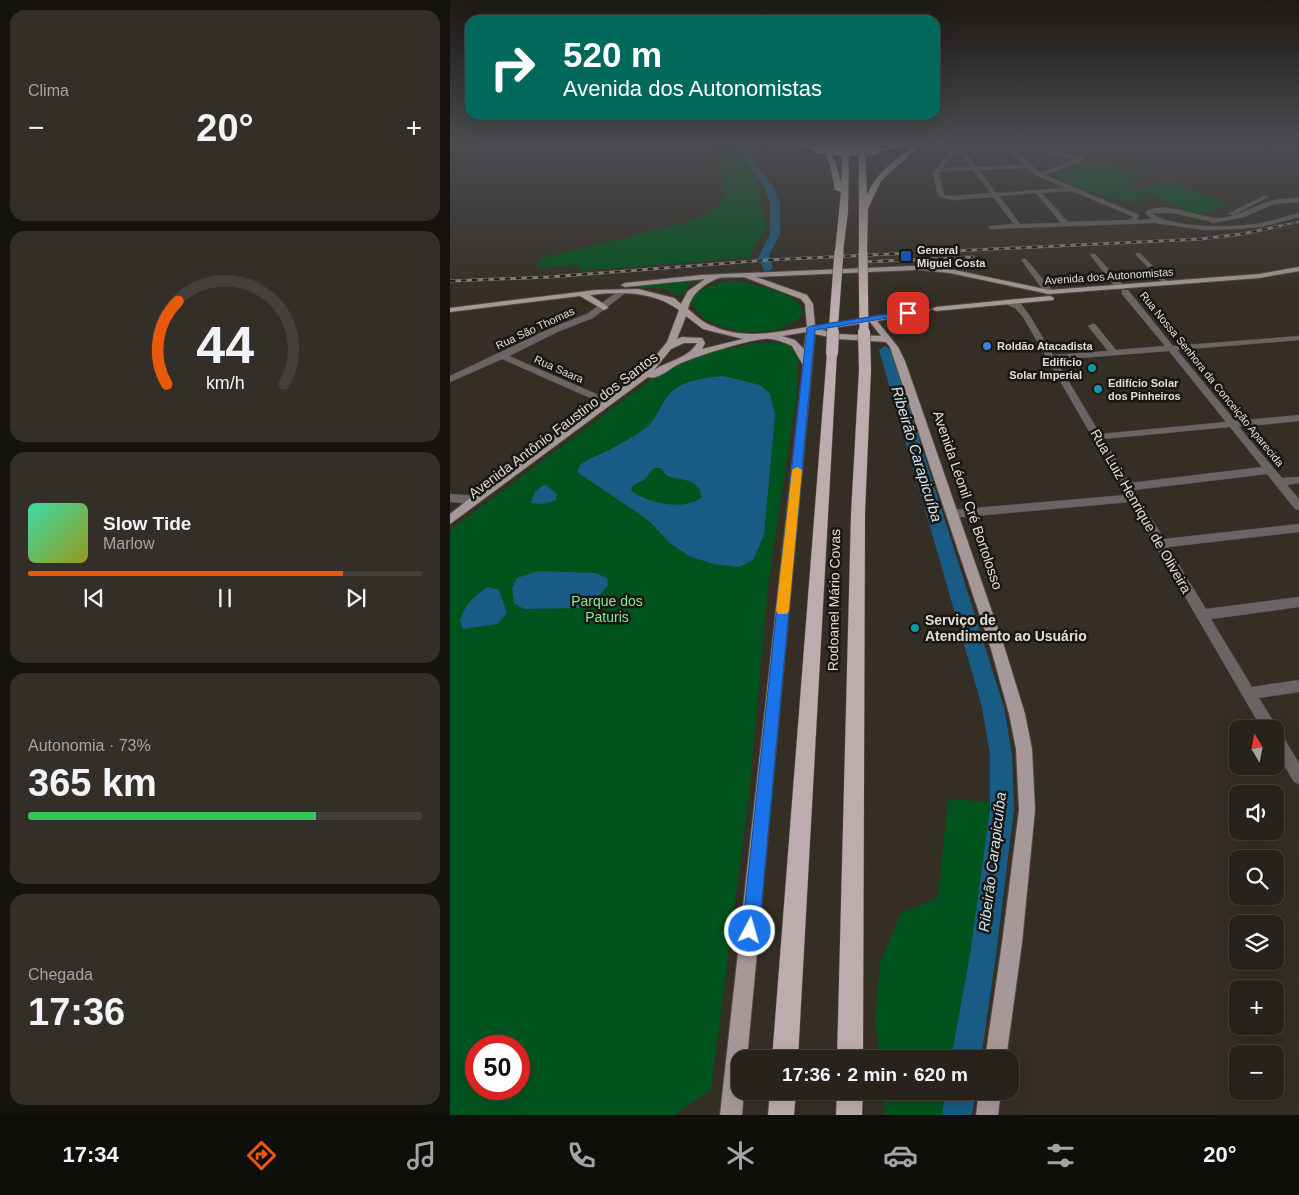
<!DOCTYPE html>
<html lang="pt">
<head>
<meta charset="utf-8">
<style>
  body { margin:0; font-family:Arial,sans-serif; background:#332f28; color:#f1f3f6; height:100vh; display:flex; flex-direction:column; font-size:19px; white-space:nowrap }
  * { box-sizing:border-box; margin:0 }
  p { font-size:16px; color:#a4a4a3 }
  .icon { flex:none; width:28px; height:28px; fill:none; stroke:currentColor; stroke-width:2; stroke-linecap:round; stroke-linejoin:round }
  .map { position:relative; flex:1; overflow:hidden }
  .sheet { display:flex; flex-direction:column; gap:10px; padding:10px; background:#15130f; width:450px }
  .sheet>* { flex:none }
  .hud { position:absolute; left:15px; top:15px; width:475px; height:105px; border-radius:15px; box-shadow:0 5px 20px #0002,0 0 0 1px #433f3a; background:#00695c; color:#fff; overflow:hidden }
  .needle { width:32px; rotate:350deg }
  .controls { position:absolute; left:779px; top:720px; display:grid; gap:10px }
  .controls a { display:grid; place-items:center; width:55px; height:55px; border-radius:10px; background:#27221b; box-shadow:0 5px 20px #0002,0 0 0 1px #433f3a; font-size:25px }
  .speed { position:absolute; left:15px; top:1035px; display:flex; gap:10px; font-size:25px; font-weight:700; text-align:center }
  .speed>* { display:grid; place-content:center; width:65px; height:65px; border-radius:50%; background:#27221b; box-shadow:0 5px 20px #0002,0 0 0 1px #433f3a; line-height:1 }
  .speed .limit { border:8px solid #d22; background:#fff; color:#111 }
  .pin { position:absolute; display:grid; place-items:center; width:42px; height:42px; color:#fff; margin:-21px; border-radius:10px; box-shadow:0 2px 8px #0006 }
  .me { position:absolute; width:55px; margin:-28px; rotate:6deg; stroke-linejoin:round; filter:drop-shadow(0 0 4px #0008) }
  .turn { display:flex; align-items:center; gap:18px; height:105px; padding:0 15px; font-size:22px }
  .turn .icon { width:65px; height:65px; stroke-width:2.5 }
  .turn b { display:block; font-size:35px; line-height:42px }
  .big { font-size:38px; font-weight:700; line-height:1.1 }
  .sheet .widget { flex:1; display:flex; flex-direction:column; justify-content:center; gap:8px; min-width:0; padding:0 18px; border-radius:15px; background:#332f28 }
  .sheet .dial { align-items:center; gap:0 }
  .dial svg { height:130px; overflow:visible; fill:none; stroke:#433f3a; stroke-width:7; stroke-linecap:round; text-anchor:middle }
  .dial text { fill:#f1f3f6; stroke:none }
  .song { display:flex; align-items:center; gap:15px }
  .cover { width:60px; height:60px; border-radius:8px; background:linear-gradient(135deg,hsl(160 70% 55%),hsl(60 70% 35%)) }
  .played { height:5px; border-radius:2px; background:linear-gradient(90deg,#ea580c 80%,#433f3a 80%) }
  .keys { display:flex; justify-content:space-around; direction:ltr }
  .heat { display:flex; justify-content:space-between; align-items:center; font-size:28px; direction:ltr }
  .charge { height:8px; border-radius:4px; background:linear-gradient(90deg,#34c759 73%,#433f3a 0) }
  .trip { position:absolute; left:281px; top:1050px; width:288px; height:50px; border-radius:15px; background:#27221b; box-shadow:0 5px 20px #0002,0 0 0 1px #433f3a; font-weight:700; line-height:50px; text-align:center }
  .dock { display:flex; height:80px; justify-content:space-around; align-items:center; background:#100e0b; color:#a4a4a3 }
  .dock .icon { width:35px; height:35px }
  .dock .current { color:#ea580c }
  .dock b { font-size:22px; color:#f1f3f6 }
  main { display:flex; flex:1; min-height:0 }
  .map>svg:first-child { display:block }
  .green { fill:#00531d; fill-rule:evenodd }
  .water { fill:#185c85; fill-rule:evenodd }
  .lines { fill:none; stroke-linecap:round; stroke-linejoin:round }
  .river { fill:#185c85; fill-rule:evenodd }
  .minor-casing { stroke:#504a40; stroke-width:1 }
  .major-casing { stroke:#504a40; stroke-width:2 }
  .highway-casing { stroke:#504a40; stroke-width:1 }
  .minor { fill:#6b6464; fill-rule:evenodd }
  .major { fill:#a69899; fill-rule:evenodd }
  .highway { fill:#bdacad; fill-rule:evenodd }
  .rail-far1-casing { stroke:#89847c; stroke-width:2 }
  .rail-casing { stroke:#89847c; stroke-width:3 }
  .rail-far1 { stroke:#191712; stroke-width:1; stroke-dasharray:4.5; stroke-linecap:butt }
  .rail { stroke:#191712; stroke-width:2; stroke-dasharray:5.5; stroke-linecap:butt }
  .highway-bridge-far2-casing { stroke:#504a40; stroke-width:8; stroke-linecap:butt }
  .highway-bridge-far1-casing { stroke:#504a40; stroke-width:10; stroke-linecap:butt }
  .highway-bridge-casing { stroke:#504a40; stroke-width:13; stroke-linecap:butt }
  .highway-bridge-far2 { stroke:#bdacad; stroke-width:8 }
  .highway-bridge-far1 { stroke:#bdacad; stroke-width:9 }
  .highway-bridge { stroke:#bdacad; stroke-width:12 }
  .route { fill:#1a73e8; stroke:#114b97 }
  .slow { fill:#f59e0b }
  .transit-dot { fill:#1a4fb4; stroke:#191712; stroke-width:2 }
  .shop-dot { fill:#3f7fe0; stroke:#191712; stroke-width:2 }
  .culture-dot { fill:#0f9aa8; stroke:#191712; stroke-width:2 }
  .labels { text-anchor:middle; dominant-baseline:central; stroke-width:5; stroke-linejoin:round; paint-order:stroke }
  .far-poi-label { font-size:11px; font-weight:bold; fill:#e1ddd6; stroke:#191712; text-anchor:start }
  .far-street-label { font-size:11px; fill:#e1ddd6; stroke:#191712 }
  .street-label { font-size:14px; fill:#e1ddd6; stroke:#191712 }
  .park-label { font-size:14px; fill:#87ea98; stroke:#191712 }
  .poi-label { font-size:14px; font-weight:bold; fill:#e1ddd6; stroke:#191712; text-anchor:start }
  .water-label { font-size:15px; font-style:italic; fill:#d1e4f4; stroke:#191712 }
</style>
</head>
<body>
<main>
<section class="sheet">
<div class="widget"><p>Clima</p>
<div class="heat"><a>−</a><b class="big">20°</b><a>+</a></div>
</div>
<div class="widget dial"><svg viewBox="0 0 100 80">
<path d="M14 69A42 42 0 1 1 86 69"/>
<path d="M14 69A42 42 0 0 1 21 18" stroke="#ea580c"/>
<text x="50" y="56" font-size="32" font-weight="700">44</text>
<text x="50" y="72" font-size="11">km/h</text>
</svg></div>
<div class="widget">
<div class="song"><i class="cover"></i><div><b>Slow Tide</b><p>Marlow</p></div></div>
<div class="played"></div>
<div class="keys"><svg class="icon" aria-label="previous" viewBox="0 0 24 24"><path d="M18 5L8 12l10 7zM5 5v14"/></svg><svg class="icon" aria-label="pause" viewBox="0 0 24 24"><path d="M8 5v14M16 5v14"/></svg><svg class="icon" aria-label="next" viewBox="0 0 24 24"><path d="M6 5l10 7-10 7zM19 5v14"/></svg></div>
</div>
<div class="widget"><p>Autonomia · 73%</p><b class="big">365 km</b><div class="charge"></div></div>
<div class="widget"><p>Chegada</p><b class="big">17:36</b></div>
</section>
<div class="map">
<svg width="849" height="1115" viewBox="0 0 849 1115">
  <rect width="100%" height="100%" fill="#342e24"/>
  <path class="green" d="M270,143H295L289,151L308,182L317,229L304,246L301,257L131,271L128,265L87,268L91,258L203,231L251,217L267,206L276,193L267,158Z
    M645,160L650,162L653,166L670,168L695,173L696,176L678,180L685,187L675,188L688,192L699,198C679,210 625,186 606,175Z
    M720,181L779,205L747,215L689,189Z
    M280,281C295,281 338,292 348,303C351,306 351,310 352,314C331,343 254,335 242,302C247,288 266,284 280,281Z
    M227,282L242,283L230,295L212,288L176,287Z
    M325,342L337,344L346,349L348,357L347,392L318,586L299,794L261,1090L224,1115H0V530L220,365C253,352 289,344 325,342ZM26,1046H69V1089H26Z
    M498,799L540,802C531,888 525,975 507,1059H430L425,1021L430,963L451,913L488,898Z
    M434,1091H500L495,1115H435Z"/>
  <path class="water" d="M273,376L310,385L320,394L325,415L314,535L303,560L289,567L263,564L239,556L220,543L198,520L127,472L131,464C153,452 179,442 198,426C207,418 210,406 217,397C230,380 254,378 273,376ZM204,468H211L217,476C233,481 249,478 252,497C234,512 199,503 181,491L183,485L194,480Z
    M96,485L107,494L106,500L94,504L81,503C83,494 87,487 96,485Z
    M88,571L146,573L157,578L158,585L145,601L132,608L74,609L64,603L62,588L67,578Z
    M37,587L49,590L57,613L47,624L13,629L10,621C15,605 23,597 37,587Z"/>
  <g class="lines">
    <path class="river" d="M288,143H296L301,158L323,186L330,203V234L319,255L323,268L318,271L314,270L308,258L320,234V203L314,186L293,158Z
      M435,346L441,350L554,707L562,755L564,809L546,955L531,1059H501L520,955L540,809V755L532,707L429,350Z
      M496,1091H526L522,1115H492Z"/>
    <g class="minor-casing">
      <path id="minor" d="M519,143H537L511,146L526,167L574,165L558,149L561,145L555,143H563L634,158V160L595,175L689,215L687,220L703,219L699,217L695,212C716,200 745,217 767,218C788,218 803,205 822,201C830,198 840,199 849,198V202L824,204L794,217L762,223L759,221L722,213H702C720,229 786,228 811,223C824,221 837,216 849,213V217L811,227L785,229L755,230L705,223L541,229L538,227L539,226L564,224L543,197L502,200L488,196L483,173L507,144ZM566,146L626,159L590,173L564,149ZM508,149L521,167L493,168ZM576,168L583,174L615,188L546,193L529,170ZM523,170L541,193L502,196L494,195L489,173L490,172ZM622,191L684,217L678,220L618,222L592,193ZM586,193L611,223L570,224L549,196Z
        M814,196L819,197L783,215L778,214Z
        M686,253H690L718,282V284H714L686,255Z
        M641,254H645L673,285V289H667L641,256Z
        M572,259H576L602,290V294H596L572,261Z
        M171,289L178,291L143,318L107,332L59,356L160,400V404H154L52,359L0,382V376L101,328L137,314Z
        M672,290H678L723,346L849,336V340L727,350L785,421L849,415V421L789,427L832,478L849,477V483L837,485L849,499V510L845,509L817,474L684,490L714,539L849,524V532L718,547L756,609L849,597V607L761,619L802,687L849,680V692L809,698L825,724L826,731L830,732L849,763V784L844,782L825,750V729H812L680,502L502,518L497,514L502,510L676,495L573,317L565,308L550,302L554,300L571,304L580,316L603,355L658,351L638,326L642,324H645L666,350L715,346L672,294ZM719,351L776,422L650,434L606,360ZM780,427L812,467L680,483L654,439Z
        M0,494L26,496L31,500L26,504L0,502Z"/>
    </g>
    <g class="major-casing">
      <path id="major" d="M462,266H465V270L306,277L357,295L363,304L365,326L476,308L480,310L476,312L427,321L448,347L455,361L555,649L575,714L582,749L585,810L572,943L556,1059H535L552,943L569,810L566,749L559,714L541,649L440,347L436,342L388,339L365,334L297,1059H290V1091H294L292,1115H270L353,365L342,346C336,343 328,340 321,339C309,336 243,357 229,364C220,368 207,381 198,377L0,524V514L69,460L190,375L217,342L229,310C204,291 170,291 140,295L157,306L158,308L154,310L130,296L0,312V308L146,290L188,289L224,298L231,304L238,291L255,279L175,287L171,285L175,283L252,275ZM294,277L351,299L355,304L357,327C324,333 292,340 260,325C252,322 244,314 238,309C241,294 253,285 266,279C272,276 286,278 294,277ZM236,316L253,329L293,339L252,349L255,343L252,338L232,337L227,339ZM420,322L431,336L388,334L371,330ZM356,332L354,349L345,340L332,336ZM234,343H247C239,358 218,361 204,370L221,349Z
        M469,266L500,269L599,290L809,274L849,267V271L809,278L599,294L500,273L472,270H469Z
        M600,296L604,298L603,300L486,311L482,309L486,307Z
        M529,1091H551L548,1115H526Z"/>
    </g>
    <g class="highway-casing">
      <path id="highway" d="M342,143H351L370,149L367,151Z
        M369,143H375L386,164L391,183L393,143H399L398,212L393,252L389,255L385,252L391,192L385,190L380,164Z
        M409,143H415L417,195C427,171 448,158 467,143H474L437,175L430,183L418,209L417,252L413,255L409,252Z
        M452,143H462L425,153L422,151Z
        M382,350L387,353L348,1059H322L377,353Z
        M415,367L421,370L415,514L413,1059H387L401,514L409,370Z
        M320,1091H346L344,1115H318Z
        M387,1091H413L412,1115H386Z"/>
    </g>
    <use href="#minor" class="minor"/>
    <use href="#major" class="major"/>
    <use href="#highway" class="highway"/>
    <g class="rail-far1-casing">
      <path id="rail-far1" d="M824,227L849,222"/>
    </g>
    <g class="rail-casing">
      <path id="rail" d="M411,262L523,257
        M0,281L99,277L317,260L750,239L792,234L830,226"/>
    </g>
    <use href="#rail-far1" class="rail-far1"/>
    <use href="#rail" class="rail"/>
    <g class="highway-bridge-far2-casing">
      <path id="highway-bridge-far2" d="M367,149L395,152L425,151"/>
    </g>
    <g class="highway-bridge-far1-casing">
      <path id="highway-bridge-far1" d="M413,252L414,333
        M383,333L389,252"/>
    </g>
    <g class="highway-bridge-casing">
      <path id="highway-bridge" d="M414,332L415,370
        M382,353L383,332"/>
    </g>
    <use href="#highway-bridge-far2" class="highway-bridge-far2"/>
    <use href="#highway-bridge-far1" class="highway-bridge-far1"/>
    <use href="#highway-bridge" class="highway-bridge"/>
  </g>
  <linearGradient id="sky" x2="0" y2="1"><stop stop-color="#1d1914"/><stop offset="0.48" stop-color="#4a4c50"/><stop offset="1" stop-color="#4a4c50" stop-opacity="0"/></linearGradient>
  <rect width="849" height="299" fill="url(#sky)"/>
  <path class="route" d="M458,311H461V314L365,330L309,931L306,937L300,940L294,937L292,931L357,328L361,326Z"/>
  <path class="slow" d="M347,467L352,470L339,611L337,614H328L326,611L342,470Z"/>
  <rect class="transit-dot" x="450" y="250" width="12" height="12" rx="2.5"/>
  <circle class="shop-dot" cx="537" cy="346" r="5"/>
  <g class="culture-dot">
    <circle cx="642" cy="368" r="5"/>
    <circle cx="648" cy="389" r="5"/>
    <circle cx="465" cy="628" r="5"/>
  </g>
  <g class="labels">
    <g class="far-poi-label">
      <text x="467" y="250">General<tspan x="467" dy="13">Miguel Costa</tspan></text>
      <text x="547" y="346">Roldão Atacadista</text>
      <text x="632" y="362" text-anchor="end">Edifício<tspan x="632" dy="13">Solar Imperial</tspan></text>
      <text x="658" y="383">Edifício Solar<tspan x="658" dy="13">dos Pinheiros</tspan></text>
    </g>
    <g class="far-street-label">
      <text transform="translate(659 276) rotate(-4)">Avenida dos Autonomistas</text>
      <text transform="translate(85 328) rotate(-25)">Rua São Thomas</text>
      <text transform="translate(109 369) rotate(24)">Rua Saara</text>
      <text transform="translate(762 379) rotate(51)">Rua Nossa Senhora da Conceição Aparecida</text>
    </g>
    <g class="street-label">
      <text transform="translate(113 425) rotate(-37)">Avenida Antônio Faustino dos Santos</text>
      <text transform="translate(518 500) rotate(71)">Avenida Léonil Cré Bortolosso</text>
      <text transform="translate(691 511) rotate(60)">Rua Luiz Henrique de Oliveira</text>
      <text transform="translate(384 600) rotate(-89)">Rodoanel Mário Covas</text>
    </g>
    <g class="park-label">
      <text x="157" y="601">Parque dos<tspan x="157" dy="16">Paturis</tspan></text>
    </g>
    <g class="poi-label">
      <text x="475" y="620">Serviço de<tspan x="475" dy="16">Atendimento ao Usuário</tspan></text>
    </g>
    <g class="water-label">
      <text transform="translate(467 454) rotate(73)">Ribeirão Carapicuíba</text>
      <text transform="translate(542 862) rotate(-83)">Ribeirão Carapicuíba</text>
    </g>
  </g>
</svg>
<div class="controls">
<a><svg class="needle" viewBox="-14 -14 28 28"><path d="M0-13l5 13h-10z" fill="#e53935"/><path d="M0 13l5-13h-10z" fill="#a4a4a3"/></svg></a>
<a><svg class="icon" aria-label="sound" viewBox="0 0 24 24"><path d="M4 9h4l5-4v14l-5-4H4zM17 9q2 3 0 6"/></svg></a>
<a><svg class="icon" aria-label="search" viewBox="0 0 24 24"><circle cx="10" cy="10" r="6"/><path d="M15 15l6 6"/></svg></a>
<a><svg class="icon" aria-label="layers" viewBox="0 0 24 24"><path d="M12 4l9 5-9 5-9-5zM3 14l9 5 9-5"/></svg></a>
<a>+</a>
<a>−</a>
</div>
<div class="speed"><div class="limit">50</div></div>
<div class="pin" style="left:458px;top:313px;background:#d93025"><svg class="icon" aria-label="arrive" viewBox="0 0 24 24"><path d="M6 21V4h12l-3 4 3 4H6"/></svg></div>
<svg class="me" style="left:300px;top:931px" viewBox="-20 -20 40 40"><circle r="17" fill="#1a73e8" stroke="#fff" stroke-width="3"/><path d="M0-11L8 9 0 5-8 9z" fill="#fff"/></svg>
<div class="trip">17:36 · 2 min · 620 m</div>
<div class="hud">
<div class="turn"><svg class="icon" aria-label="right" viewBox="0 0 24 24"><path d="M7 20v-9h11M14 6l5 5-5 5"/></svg><div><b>520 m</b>Avenida dos Autonomistas</div></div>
</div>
</div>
</main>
<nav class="dock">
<b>17:34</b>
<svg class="icon current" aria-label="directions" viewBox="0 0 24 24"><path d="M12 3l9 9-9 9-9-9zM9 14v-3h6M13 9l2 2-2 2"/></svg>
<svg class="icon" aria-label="music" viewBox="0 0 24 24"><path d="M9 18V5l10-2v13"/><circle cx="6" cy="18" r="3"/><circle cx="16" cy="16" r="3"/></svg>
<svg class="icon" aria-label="phone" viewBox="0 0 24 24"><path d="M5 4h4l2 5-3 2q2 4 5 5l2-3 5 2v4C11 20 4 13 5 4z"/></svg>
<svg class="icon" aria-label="climate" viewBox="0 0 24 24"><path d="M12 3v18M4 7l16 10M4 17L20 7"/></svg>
<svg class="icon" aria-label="car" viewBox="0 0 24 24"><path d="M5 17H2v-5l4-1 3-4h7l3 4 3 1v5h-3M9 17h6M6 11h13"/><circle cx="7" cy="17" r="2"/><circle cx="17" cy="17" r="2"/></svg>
<svg class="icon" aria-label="filters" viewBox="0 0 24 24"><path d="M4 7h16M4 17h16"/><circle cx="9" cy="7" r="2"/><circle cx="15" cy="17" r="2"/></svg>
<b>20°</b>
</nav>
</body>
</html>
